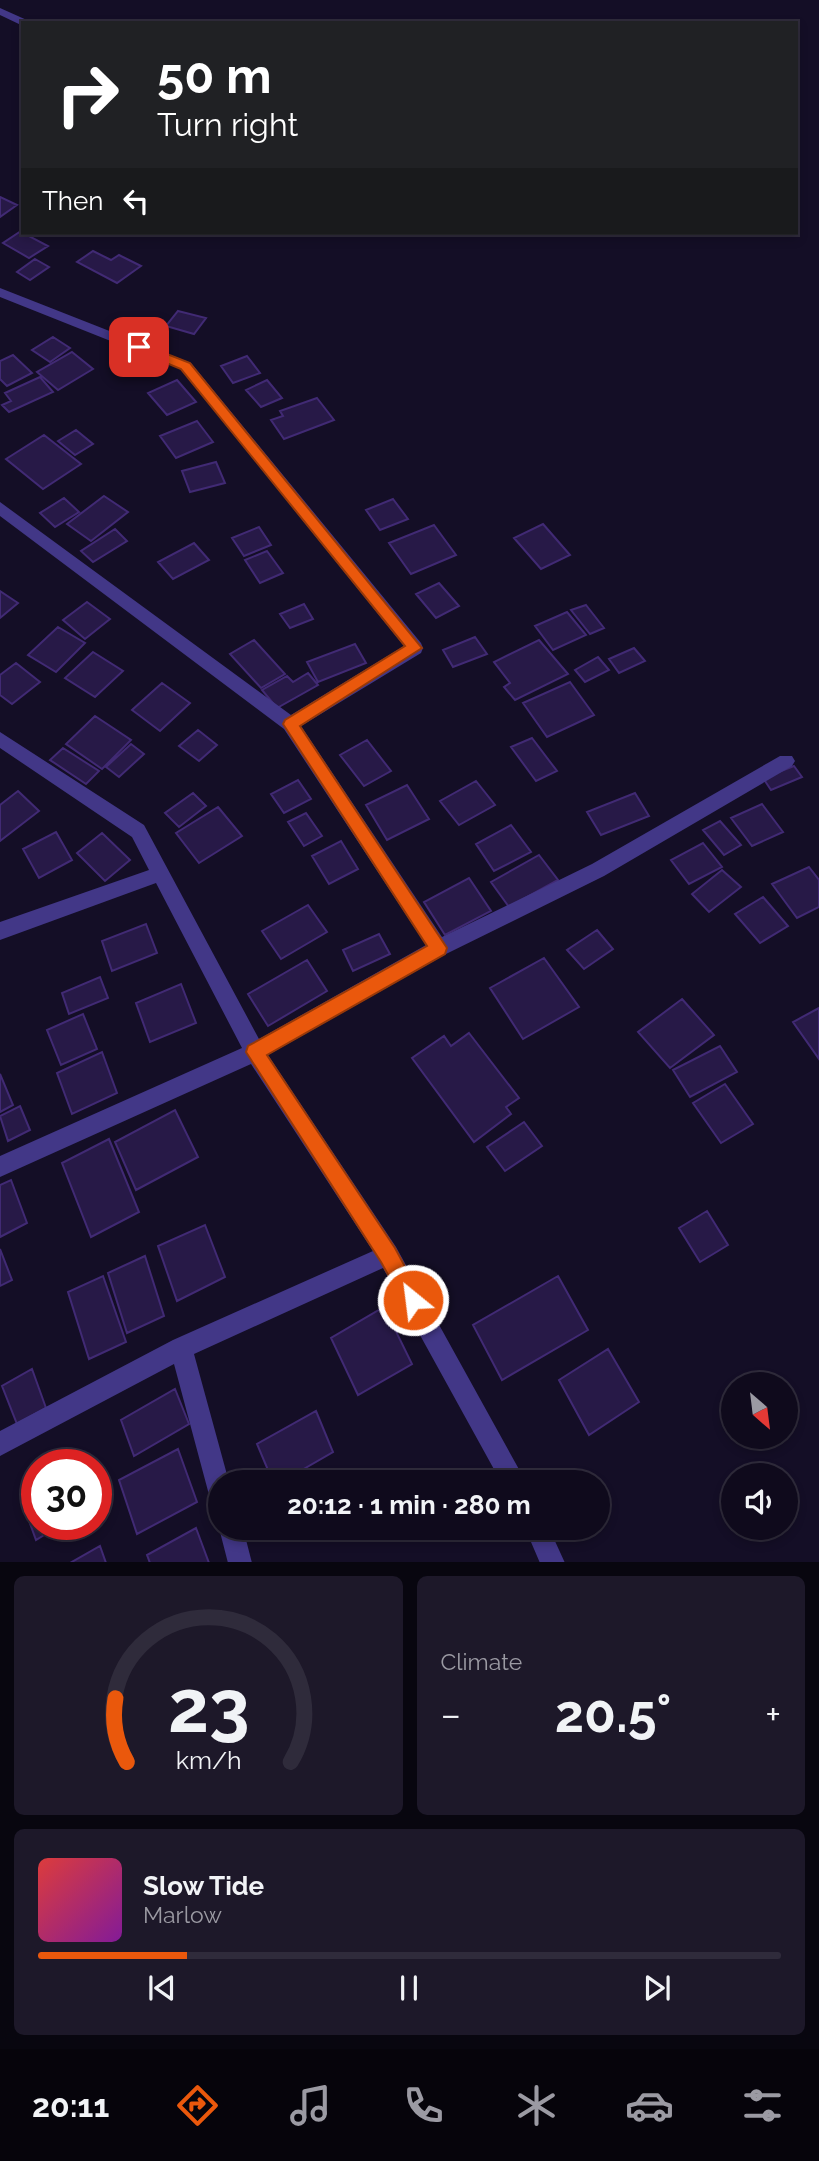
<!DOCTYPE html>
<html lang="en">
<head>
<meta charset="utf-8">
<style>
  body { margin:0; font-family:Raleway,sans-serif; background:#1d1829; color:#f1f3f6; height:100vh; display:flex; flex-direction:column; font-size:26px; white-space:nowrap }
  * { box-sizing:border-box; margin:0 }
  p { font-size:23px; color:#9b9aa3 }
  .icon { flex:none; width:38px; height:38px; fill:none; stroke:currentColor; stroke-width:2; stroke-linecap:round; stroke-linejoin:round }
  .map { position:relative; height:1562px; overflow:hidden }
  .sheet { display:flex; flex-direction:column; gap:14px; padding:14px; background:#08060f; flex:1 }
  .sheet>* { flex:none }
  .guide { position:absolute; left:21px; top:21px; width:777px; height:214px; border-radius:0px; box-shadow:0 4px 10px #0003,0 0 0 2px #2f2b3b; background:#202124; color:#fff; overflow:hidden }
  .needle { width:46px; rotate:152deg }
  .controls { position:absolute; left:721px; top:1372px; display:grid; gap:14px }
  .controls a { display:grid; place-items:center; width:77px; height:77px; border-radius:50%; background:#0f0a1c; box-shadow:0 4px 10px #0003,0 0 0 2px #2f2b3b; font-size:35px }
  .speed { position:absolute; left:21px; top:1449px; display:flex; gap:14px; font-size:35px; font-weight:700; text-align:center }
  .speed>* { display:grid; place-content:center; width:91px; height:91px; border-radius:50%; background:#0f0a1c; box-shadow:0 4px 10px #0003,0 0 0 2px #2f2b3b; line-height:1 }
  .speed .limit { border:10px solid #d22; background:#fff; color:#111 }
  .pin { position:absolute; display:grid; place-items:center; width:60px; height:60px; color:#fff; margin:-30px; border-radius:14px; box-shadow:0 4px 10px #0006 }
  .me { position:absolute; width:77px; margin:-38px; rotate:331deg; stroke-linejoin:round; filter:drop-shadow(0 0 5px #0008) }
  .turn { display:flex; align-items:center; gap:24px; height:147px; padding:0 21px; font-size:32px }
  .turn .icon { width:91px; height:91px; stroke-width:2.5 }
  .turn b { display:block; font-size:49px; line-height:60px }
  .then { display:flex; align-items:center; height:66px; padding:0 21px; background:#0003; gap:14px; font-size:26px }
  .big { font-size:52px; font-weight:700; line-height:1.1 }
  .sheet .widget { flex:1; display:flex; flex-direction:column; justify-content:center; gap:10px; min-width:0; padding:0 24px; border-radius:10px; background:#1d1829 }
  .sheet .dial { align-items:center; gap:0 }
  .dial svg { height:182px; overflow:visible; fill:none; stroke:#2f2b3b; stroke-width:7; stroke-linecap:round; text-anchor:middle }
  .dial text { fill:#f1f3f6; stroke:none }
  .song { display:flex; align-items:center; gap:21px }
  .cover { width:84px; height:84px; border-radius:10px; background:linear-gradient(135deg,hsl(0 70% 55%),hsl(290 70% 35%)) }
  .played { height:7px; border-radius:4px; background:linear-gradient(90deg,#ea580c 20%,#2f2b3b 20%) }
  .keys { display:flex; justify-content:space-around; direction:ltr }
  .heat { display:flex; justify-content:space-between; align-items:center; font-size:38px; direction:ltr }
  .sheet .tiles { flex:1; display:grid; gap:14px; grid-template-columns:1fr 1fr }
  .widget:last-child { grid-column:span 2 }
  .trip { position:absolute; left:208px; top:1470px; width:402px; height:70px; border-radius:35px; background:#0f0a1c; box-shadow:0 4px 10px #0003,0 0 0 2px #2f2b3b; font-weight:700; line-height:70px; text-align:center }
  .tab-bar { display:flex; height:112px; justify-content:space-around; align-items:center; background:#06040b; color:#9b9aa3 }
  .tab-bar .icon { width:49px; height:49px }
  .tab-bar .active { color:#ea580c }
  .tab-bar b { font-size:32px; color:#f1f3f6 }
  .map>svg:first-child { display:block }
  .building { fill:#271947; stroke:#412a74; stroke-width:2 }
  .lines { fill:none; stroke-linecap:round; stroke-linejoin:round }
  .minor { fill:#423787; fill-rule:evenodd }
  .route { fill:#ea580c; stroke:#983908; stroke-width:2 }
</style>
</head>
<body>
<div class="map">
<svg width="819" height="1563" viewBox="0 0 819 1563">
  <rect width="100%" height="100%" fill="#140e26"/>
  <path class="building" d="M0,197L17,205L0,217Z
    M21,231L23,233L48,246L29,258L3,243Z
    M93,251L111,260L119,255L141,266L117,283L77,262Z
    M35,259L49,267L30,280L17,272Z
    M178,311L206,318L194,334L166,326Z
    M53,337L70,348L50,362L32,350Z
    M72,352L93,369L58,390L37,372Z
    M13,355L32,373L7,386L0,379V361Z
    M247,356L260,373L233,383L221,366Z
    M40,377L53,392L9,412L2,405L11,401L5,393Z
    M177,380L196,402L167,415L148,393Z
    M267,380L282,398L261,407L246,390Z
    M317,398L334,420L284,439L271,420L283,416L280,411Z
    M197,421L213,442L176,458L160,436Z
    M76,430L93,444L75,455L58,441Z
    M44,435L81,464L43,489L6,459Z
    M216,462L225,483L190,492L182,471Z
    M104,496L128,512L91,541L67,524Z
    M64,498L79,512L55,527L40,513Z
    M393,499L408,519L380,530L366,510Z
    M543,524L570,555L541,569L514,538Z
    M434,525L456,555L411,574L389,543Z
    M259,527L271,545L244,556L232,538Z
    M115,529L127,541L93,562L81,551Z
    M194,543L209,560L173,579L158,562Z
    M267,551L283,573L260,583L245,560Z
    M439,583L459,606L436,618L416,594Z
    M0,591L18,603L0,618Z
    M87,602L110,619L85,639L63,620Z
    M304,604L313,619L290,628L280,614Z
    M586,605L604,628L590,634L571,610Z
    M567,612L586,635L553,650L535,626Z
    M58,627L85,643L56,672L28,655Z
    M475,637L487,654L453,667L443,650Z
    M254,640L285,674L261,688L230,654Z
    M539,640L568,674L515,700L504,687L510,683L494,662Z
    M355,644L366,663L318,682L307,662Z
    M634,648L645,661L619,673L609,659Z
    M93,652L123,671L95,697L65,678Z
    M598,657L609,670L585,682L575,670Z
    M16,663L40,682L12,704L0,695V675Z
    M308,673L318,685L277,708L262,690L287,676L293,682Z
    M570,682L594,715L547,737L523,703Z
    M162,683L190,703L160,731L132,710Z
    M95,716L131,740L102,769L66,744Z
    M198,730L217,745L199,761L179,746Z
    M532,738L557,771L536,781L511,747Z
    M367,740L391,771L364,786L340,755Z
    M131,744L144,754L119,777L106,767Z
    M63,748L99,771L86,784L50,760Z
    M794,766L802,777L771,790L763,778Z
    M298,780L311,799L284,813L271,794Z
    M476,781L495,805L459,825L440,801Z
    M407,785L429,819L387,840L366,805Z
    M18,791L39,811L0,841V805Z
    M193,793L206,806L179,827L165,813Z
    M635,793L649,816L601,835L587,812Z
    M762,804L783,832L752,846L731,818Z
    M218,807L242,836L199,863L176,833Z
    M306,813L322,836L304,846L288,822Z
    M720,821L741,845L724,855L703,830Z
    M511,825L531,852L494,871L476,844Z
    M56,832L72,860L39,878L23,849Z
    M102,833L130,860L105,881L77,853Z
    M341,841L358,869L329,884L312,856Z
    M703,843L722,867L689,884L671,860Z
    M539,855L558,880L509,907L491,882Z
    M809,867L819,880V907L797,918L772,884Z
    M722,870L741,887L709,912L692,894Z
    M469,878L491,911L445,935L424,902Z
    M763,897L788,926L760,943L735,914Z
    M308,905L327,932L281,959L262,931Z
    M146,924L157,953L112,971L102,941Z
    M597,930L613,949L584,969L567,950Z
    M379,934L390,954L353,971L343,950Z
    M544,958L579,1007L523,1039L490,988Z
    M307,960L327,991L268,1026L248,994Z
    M100,977L108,998L69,1014L62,993Z
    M181,984L196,1023L150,1042L136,1003Z
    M682,999L714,1035L670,1068L638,1032Z
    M819,1008V1059L793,1022Z
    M83,1014L97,1049L61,1065L47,1030Z
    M469,1033L519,1098L506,1107L511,1114L474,1142L412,1058L444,1036L451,1046Z
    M720,1046L737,1072L690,1097L673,1070Z
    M102,1052L117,1093L72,1114L57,1073Z
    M0,1074L13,1105L0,1112Z
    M725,1084L753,1124L721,1143L693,1103Z
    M20,1106L30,1130L8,1141L0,1116Z
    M175,1110L198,1157L136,1190L115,1142Z
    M524,1122L542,1146L505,1171L487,1147Z
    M109,1139L139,1212L91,1237L62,1163Z
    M11,1180L27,1223L0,1237V1185Z
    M707,1211L728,1245L700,1262L679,1228Z
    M205,1225L225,1277L177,1301L158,1246Z
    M0,1249L12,1280L0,1286Z
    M145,1256L164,1316L127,1333L108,1273Z
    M103,1276L126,1342L89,1359L68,1292Z
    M558,1276L588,1330L502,1380L473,1325Z
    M384,1307L412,1364L358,1395L331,1338Z
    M608,1349L639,1402L589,1435L559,1380Z
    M32,1369L46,1408L17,1424L2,1386Z
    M175,1389L189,1424L134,1456L121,1420Z
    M316,1411L333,1452L281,1482H273L257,1444Z
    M178,1449L197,1502L137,1534L119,1480Z
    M37,1500V1524H62L36,1540L24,1507Z
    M196,1528L209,1563H150L147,1555Z
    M100,1546L106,1563H70Z"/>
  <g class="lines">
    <path class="minor" d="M0,8L29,21L30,23L21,25L0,15Z
      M0,288L191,363L421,643L423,648L421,653L301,726L442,937L592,864L780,756H792L795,761L792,766L604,876L446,954L268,1055L396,1247L526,1482H501L383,1268L194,1354L229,1482H220V1503L212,1499L208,1491L174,1364L0,1456V1431L173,1340L373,1251L251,1064L0,1177V1156L242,1048L156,883L0,940V922L149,870L132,837L0,748V732L144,825L259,1039L426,945L284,729L0,516V502L291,715L404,646L181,369L0,297Z
      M220,1525V1528H243L252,1563H228L219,1528Z
      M525,1528H549L565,1563H540Z"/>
  </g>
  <path class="route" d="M139,343L190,363L422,648L300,726L447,948L445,954L267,1055L395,1248L423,1300L420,1307L413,1310L406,1307L381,1262L246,1052L248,1046L427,946L283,724L285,720L405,646L181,369L135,350L133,347Z"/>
</svg>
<div class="controls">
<a><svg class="needle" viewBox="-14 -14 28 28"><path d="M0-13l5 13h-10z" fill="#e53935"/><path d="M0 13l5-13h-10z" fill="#9b9aa3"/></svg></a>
<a><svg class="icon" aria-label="sound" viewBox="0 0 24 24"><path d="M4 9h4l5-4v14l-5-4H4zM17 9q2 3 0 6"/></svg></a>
</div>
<div class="speed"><div class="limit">30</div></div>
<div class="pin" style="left:139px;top:347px;background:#d93025"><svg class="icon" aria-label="arrive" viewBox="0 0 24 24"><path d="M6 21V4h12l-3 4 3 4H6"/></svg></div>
<svg class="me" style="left:413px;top:1300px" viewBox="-20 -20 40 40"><circle r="17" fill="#ea580c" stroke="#fff" stroke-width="3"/><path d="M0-11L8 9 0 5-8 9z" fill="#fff"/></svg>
<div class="trip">20:12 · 1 min · 280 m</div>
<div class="guide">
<div class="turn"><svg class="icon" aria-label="right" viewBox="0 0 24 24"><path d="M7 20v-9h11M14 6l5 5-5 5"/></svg><div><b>50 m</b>Turn right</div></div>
<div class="then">Then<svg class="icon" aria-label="left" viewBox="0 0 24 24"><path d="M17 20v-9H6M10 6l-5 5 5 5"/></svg></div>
</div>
</div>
<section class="sheet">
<div class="tiles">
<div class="widget dial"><svg viewBox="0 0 100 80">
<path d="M14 69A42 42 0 1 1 86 69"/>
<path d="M14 69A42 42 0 0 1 9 41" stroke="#ea580c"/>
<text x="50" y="56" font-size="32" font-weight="700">23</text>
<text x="50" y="72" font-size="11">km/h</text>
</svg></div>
<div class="widget"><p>Climate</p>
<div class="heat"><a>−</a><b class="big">20.5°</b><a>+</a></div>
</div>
<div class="widget">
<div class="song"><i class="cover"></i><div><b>Slow Tide</b><p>Marlow</p></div></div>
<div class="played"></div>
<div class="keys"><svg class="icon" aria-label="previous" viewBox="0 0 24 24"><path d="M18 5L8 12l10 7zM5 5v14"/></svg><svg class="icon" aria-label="pause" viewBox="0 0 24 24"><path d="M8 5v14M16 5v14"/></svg><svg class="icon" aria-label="next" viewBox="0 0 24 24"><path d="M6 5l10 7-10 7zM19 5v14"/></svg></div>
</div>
</div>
</section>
<nav class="tab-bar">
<b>20:11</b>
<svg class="icon active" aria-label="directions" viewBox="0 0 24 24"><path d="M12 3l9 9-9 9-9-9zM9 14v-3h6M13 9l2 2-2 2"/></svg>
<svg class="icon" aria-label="music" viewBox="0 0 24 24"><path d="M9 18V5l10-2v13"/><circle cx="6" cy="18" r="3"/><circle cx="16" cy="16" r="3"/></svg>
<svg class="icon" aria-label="phone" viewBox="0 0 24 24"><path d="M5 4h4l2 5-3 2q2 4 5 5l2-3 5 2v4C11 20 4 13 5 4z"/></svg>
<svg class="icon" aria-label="climate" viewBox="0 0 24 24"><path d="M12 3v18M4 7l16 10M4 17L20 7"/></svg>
<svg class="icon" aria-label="car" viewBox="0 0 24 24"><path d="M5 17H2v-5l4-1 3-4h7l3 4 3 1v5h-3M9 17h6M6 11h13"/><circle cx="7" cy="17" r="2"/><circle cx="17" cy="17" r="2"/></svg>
<svg class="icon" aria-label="filters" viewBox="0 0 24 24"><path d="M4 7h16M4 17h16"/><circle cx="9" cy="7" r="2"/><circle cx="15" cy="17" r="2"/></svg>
</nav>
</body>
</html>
